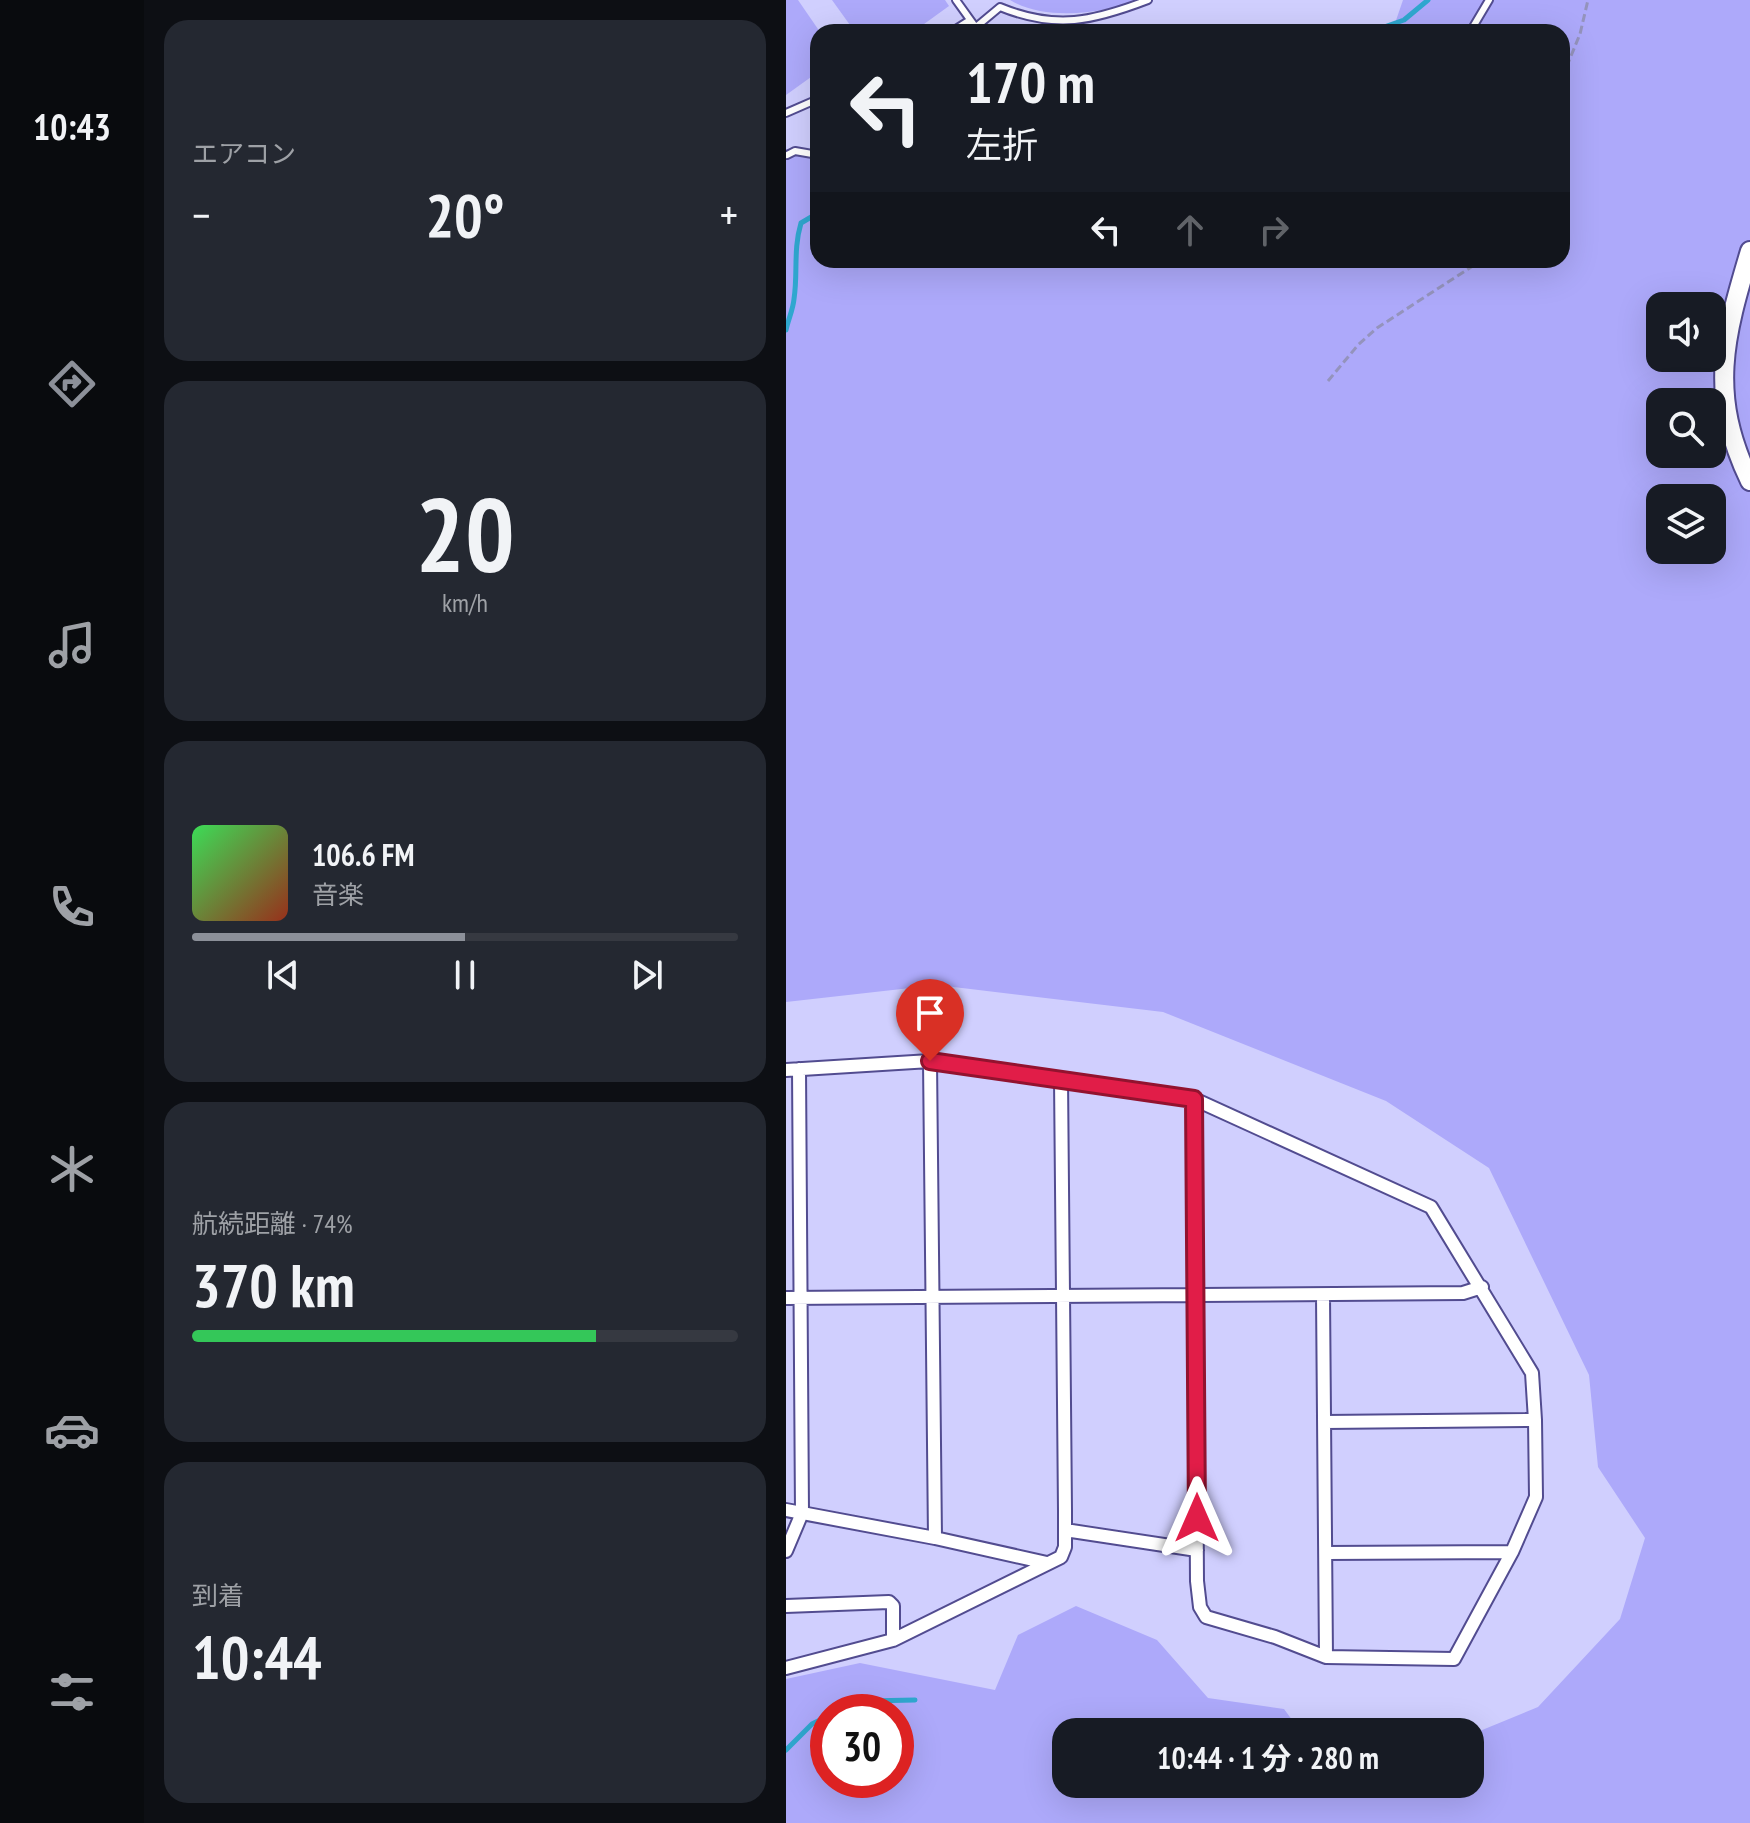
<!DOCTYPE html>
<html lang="ja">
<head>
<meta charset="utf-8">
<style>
  body { margin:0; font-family:"PT Sans Narrow","Noto Sans JP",sans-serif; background:#242831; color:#f1f3f6; height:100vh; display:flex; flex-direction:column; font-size:30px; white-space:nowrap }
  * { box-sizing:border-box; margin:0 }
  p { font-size:26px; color:#9ea1a6 }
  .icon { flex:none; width:44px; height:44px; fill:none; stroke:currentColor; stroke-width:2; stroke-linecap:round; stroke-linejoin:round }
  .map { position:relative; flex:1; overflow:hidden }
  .details { display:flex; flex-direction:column; gap:20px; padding:20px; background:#0d0f14; width:642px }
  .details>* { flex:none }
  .top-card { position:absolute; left:24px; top:24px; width:760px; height:244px; border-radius:24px; box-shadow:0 8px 32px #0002; background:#171b24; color:#f1f3f6; overflow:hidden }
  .controls { position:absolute; left:860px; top:292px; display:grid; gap:16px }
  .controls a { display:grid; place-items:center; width:80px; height:80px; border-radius:16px; background:#171b24; box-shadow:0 8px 32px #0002; font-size:40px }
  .speed { position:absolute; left:24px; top:1694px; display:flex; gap:16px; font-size:40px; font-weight:700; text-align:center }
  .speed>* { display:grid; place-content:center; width:104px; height:104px; border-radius:50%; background:#171b24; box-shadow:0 8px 32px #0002; line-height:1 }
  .speed .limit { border:12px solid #d22; background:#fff; color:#111 }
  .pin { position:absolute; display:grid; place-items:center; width:68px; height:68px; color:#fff; margin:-82px -34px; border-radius:50% 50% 50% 0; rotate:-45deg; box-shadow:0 0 8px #0007 }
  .pin .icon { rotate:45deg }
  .me { position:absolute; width:88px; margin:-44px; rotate:0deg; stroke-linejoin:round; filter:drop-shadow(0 0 6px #0008) }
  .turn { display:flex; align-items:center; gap:28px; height:168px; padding:0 24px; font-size:36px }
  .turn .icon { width:104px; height:104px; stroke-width:2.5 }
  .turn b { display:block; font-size:56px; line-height:68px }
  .lanes { display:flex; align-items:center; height:76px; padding:0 24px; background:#0003; justify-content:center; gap:40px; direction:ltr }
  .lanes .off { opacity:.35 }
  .big { font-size:60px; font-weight:700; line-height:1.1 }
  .details .tile { flex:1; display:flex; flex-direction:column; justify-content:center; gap:12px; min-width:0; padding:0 28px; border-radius:24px; background:#242831 }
  .details .dial { align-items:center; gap:0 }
  .dial b { font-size:104px; line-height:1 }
  .song { display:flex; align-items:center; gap:24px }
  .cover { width:96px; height:96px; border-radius:12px; background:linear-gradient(135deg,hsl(130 70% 55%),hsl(10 70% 35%)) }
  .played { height:8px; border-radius:4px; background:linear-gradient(90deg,#8c9099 50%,#363941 50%) }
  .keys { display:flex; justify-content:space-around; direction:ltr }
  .heat { display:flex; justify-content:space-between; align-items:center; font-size:44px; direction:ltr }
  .charge { height:12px; border-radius:6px; background:linear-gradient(90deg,#34c759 74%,#363941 0) }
  .trip { position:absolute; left:266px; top:1718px; width:432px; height:80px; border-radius:24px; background:#171b24; box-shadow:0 8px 32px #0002; font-weight:700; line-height:80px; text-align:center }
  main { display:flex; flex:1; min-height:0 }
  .dock { display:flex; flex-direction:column; width:144px; justify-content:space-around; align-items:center; background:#090b0e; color:#9ea1a6 }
  .dock .icon { width:56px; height:56px }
  .dock .selected { color:#8c9099 }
  .dock b { font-size:36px; color:#f1f3f6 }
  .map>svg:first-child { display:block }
  .green { fill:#ada9fa; fill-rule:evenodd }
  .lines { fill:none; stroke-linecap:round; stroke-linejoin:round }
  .stream { stroke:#2fa7cf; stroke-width:5 }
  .lane-casing { stroke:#524c90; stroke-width:10 }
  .street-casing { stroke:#524c90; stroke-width:16 }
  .secondary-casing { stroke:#524c90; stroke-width:22 }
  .path { stroke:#9493bc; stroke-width:3; stroke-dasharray:8 4; stroke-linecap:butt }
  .lane { stroke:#fff; stroke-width:6 }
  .street { stroke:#fff; stroke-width:12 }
  .secondary { stroke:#fff; stroke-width:18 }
  .route-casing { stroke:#92132f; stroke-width:20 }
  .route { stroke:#e11d48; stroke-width:14 }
</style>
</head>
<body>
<main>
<nav class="dock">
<b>10:43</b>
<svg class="icon selected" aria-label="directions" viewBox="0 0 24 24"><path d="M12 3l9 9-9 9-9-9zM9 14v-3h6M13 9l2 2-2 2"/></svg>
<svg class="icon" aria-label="music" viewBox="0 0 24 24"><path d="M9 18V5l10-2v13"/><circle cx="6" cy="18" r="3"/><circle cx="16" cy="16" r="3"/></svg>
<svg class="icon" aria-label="phone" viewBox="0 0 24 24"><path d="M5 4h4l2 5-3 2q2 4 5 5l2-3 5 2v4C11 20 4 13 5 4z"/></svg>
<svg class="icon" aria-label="climate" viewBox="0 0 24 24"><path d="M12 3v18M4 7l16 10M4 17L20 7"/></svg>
<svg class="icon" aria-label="car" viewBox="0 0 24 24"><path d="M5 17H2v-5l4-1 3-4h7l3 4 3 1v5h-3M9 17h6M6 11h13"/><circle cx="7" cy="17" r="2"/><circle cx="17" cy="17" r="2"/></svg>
<svg class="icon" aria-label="filters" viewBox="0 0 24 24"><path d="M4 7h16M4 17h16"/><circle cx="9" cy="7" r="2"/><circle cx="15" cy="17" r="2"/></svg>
</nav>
<section class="details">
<div class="tile"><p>エアコン</p>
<div class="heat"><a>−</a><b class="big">20°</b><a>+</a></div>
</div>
<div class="tile dial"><b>20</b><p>km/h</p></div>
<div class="tile">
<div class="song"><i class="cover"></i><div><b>106.6 FM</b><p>音楽</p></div></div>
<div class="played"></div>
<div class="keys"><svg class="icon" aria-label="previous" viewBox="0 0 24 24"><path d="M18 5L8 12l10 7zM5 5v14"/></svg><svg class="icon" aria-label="pause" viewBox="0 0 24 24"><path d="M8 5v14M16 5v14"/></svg><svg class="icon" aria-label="next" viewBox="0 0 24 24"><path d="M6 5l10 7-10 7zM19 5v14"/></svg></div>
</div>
<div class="tile"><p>航続距離 · 74%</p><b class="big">370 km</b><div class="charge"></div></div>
<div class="tile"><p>到着</p><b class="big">10:44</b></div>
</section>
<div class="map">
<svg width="964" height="1823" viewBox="0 0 964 1823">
  <rect width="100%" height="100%" fill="#d0cffe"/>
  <path class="green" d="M0,0H12L34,32H32V72L0,95Z
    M46,0H159L163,6L127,32H69Z
    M224,0H352C317,14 258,21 224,0Z
    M617,0H964V1823H0V1679L74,1663L209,1690L232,1635L290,1606L371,1640L422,1698L498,1709L512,1728L531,1732H280V1784H684V1735L752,1707L834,1619L859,1538L812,1467L803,1375L703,1168L600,1101L377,1012L151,985L0,1002V149L32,152V260H776V32H606ZM874,306H926V358H874ZM874,402H926V454H874ZM874,498H926V550H874ZM42,1712H110V1780H42Z"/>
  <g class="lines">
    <path class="stream" d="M584,32L618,20L642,0
      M0,330C2,320 7,310 8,299C12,273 7,250 15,223L32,213
      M55,1712L81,1701L129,1700
      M0,1750L26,1724L42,1716"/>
    <g class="lane-casing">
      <path id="lane" d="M170,0L193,32
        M190,27L214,7C270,30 307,21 362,0
        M165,32L184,20
        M684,32L703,0
        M0,113L32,99
        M1,155L9,151L32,155"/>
    </g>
    <g class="street-casing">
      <path id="street" d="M144,1061L149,1538
        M0,1070L144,1061L408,1099L645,1207L746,1373L749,1420L750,1497L726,1552L668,1659L540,1657L489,1637L420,1617L414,1607L411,1581L408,1099
        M537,1296L540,1657
        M0,1298L677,1293L696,1287
        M539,1422L749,1420
        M0,1510L149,1538L261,1563
        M279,1530L411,1550
        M0,1551L16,1513L13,1069
        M540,1553L726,1552
        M0,1606L103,1602L107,1606V1640
        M0,1668L107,1640L275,1557L279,1547V1510L275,1079"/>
    </g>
    <g class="secondary-casing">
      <path id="secondary" d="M964,251C938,338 922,394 964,481"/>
    </g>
    <path class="path" d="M776,78L794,34L802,0
      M542,381L572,345L591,328L696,260"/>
    <use href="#lane" class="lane"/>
    <use href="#street" class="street"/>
    <use href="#secondary" class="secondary"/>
  </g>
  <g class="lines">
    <g class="route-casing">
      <path id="route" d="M144,1061L408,1099L411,1518"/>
    </g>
    <use href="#route" class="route"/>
  </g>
</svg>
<div class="controls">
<a><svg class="icon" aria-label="sound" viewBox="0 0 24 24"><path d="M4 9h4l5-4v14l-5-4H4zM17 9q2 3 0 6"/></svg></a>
<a><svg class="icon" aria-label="search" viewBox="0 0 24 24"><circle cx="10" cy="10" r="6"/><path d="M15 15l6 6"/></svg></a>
<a><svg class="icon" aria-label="layers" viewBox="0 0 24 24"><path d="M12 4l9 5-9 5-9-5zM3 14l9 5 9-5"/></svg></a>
</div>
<div class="speed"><div class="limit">30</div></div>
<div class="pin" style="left:144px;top:1061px;background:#d93025"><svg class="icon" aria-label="arrive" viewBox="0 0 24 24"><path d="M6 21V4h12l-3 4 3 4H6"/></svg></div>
<svg class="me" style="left:411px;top:1518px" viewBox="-20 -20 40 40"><path d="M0-17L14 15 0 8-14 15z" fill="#e11d48" stroke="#fff" stroke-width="4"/></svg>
<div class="trip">10:44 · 1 分 · 280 m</div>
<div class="top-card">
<div class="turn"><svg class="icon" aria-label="left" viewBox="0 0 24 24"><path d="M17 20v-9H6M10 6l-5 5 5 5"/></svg><div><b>170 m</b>左折</div></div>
<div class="lanes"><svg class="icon" aria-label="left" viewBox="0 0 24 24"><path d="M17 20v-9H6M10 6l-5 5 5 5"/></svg><svg class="icon off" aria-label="ahead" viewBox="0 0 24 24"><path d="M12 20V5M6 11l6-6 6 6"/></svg><svg class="icon off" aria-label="right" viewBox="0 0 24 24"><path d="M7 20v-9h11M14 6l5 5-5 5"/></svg></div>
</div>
</div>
</main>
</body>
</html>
